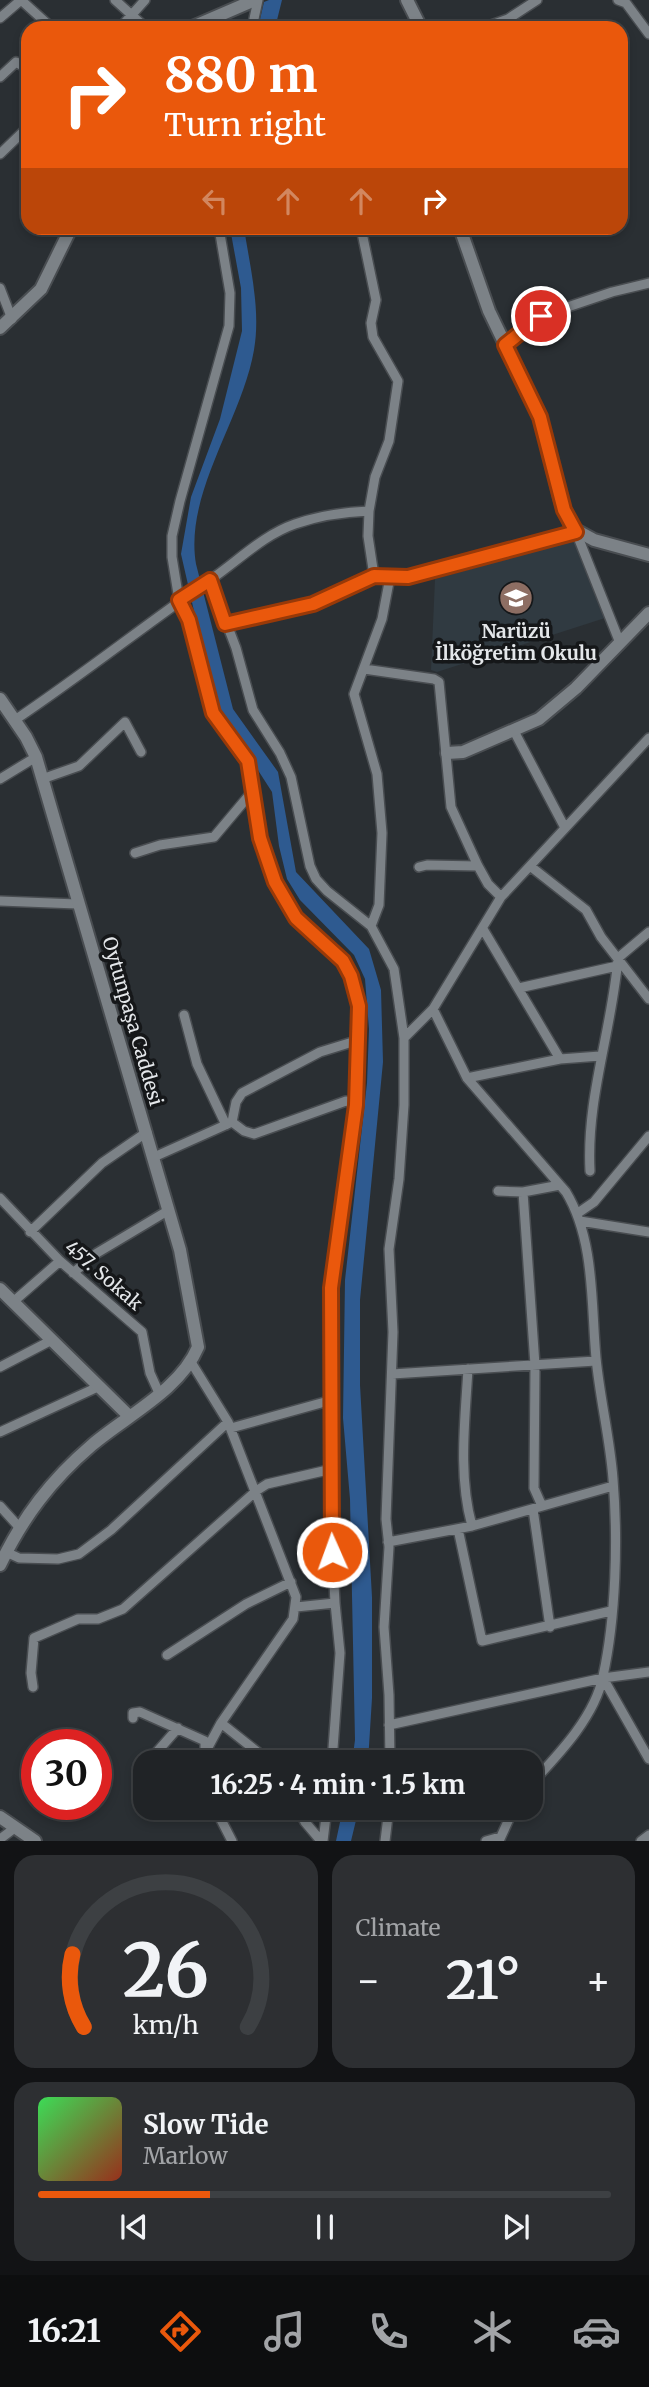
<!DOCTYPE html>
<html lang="en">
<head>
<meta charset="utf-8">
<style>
  body { margin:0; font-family:Merriweather,serif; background:#2d2f32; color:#f1f3f6; height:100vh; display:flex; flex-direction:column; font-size:26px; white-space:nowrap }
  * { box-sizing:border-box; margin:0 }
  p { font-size:23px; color:#a2a4a7 }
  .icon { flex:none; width:38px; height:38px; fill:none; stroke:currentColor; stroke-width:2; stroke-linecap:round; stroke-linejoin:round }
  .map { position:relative; height:1841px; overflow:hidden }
  .sheet { display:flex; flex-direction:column; gap:14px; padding:14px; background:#121315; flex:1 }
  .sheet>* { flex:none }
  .guide { position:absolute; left:21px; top:21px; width:607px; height:214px; border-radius:21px; box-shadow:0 4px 10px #0003,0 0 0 2px #3d4043; background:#ea580c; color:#fff; overflow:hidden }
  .speed { position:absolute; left:21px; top:1729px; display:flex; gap:14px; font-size:35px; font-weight:700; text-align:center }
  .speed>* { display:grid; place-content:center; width:91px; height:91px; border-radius:50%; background:#202326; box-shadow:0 4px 10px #0003,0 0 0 2px #3d4043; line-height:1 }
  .speed .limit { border:10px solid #d22; background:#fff; color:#111 }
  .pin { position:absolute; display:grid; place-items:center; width:60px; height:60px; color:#fff; margin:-30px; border:4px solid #fff; border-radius:50%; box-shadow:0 2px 7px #0007 }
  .me { position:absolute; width:77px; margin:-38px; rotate:358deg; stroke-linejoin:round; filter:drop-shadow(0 0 5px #0008) }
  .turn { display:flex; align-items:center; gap:24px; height:147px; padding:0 28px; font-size:32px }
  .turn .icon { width:91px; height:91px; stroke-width:2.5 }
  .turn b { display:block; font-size:49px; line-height:60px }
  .lanes { display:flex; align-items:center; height:66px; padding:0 28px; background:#0003; justify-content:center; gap:35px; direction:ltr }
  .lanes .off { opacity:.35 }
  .big { font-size:52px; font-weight:700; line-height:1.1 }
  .sheet .widget { flex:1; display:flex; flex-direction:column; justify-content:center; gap:10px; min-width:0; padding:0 24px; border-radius:21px; background:#2d2f32 }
  .sheet .dial { align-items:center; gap:0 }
  .dial svg { height:182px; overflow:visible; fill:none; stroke:#3d4043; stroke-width:7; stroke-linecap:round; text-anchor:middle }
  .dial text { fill:#f1f3f6; stroke:none }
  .song { display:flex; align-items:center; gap:21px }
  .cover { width:84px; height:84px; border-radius:10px; background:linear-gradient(135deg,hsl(130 70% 55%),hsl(10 70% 35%)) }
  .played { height:7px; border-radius:4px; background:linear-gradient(90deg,#ea580c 30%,#3d4043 30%) }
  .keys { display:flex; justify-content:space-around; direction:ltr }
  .heat { display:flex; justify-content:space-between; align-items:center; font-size:38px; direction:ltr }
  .sheet .tiles { flex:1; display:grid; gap:14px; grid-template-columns:1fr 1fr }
  .widget:last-child { grid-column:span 2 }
  .trip { position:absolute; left:133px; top:1750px; width:410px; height:70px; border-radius:21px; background:#202326; box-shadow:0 4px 10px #0003,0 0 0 2px #3d4043; font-weight:700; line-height:70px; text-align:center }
  .dock { display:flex; height:112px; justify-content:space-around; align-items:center; background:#0d0e0f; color:#a2a4a7 }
  .dock .icon { width:49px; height:49px }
  .dock .selected { color:#ea580c }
  .dock b { font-size:32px; color:#f1f3f6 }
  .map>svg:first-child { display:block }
  .built { fill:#303a41 }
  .water { fill:#2e5a90 }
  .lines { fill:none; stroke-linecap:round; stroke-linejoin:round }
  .street-casing { stroke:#494d51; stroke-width:12 }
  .secondary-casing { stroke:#494d51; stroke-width:16 }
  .street { stroke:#7c8287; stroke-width:9 }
  .secondary { stroke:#7c8287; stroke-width:12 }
  .route-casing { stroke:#983908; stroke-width:18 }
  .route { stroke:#ea580c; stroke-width:12 }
  .labels { text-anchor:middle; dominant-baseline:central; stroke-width:7; stroke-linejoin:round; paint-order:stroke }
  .poi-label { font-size:19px; font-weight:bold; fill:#e4e7ea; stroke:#151719 }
  .street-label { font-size:19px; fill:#e4e7ea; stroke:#151719 }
</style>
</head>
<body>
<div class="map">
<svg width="649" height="1841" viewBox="0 0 649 1841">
  <rect width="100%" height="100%" fill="#2a2f33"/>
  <path class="built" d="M572,541L577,542L605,618L437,672L431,670L435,579Z"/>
  <path class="water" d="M269,0H282L275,28H258L264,2Z
    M230,228H244C250,267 261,310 254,350C242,420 184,493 196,564L233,709L278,772L296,872L369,949L381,990L383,1062L360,1300V1385L372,1597V1698L368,1762H352L355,1740L350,1499L343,1418L345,1280L367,1083L369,1029L365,979L354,955L300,900L287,879L279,846L272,792L215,703L181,554L191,497L220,419L242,331L241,288Z
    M343,1808H359L351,1841H336Z"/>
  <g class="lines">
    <g class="street-casing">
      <path id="street" d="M21,0L52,28
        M115,0L146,28
        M618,0L626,3L649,34
        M0,18L21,0
        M120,28L145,0
        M252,28L258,0
        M483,28L508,19L537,0
        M0,77L16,62L28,69
        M0,154L28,127
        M219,228L230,293L229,326L180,501L172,536V557L179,600L189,620L213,713L248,762L260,838L275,882L296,918L343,961L351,976L359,1006L356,1105L331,1288V1526L335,1603
        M361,228L376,300L371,323L373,337L398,381L389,441L375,477L369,511L368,536L374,576
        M0,288L12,319
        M505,345L541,316L612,292L649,283
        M210,580L236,648L253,710L280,753L291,777L310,866L316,879L327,891L371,926L394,969L404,1038V1105L399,1179L389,1249L393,1332L386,1519L389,1547L384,1627L389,1695L390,1762
        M225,624L313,604L374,576L408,577L576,532L620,643
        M364,669L434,679L439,682L451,807L478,866L488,884L501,897
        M15,720C82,675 145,625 210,580C238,561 263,535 295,524C318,516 344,512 369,511
        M514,731L564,826
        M0,779L36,757
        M42,779L79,766L125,722L141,752
        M135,853L160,845L214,837L251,793L256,796
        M530,866L586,910L601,937L649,999
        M419,867L427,865L478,866
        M0,901L77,904
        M371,926L379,905L382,833L377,774L354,694L382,619L390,577
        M483,929L560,1059
        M519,988L617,966
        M433,1009L467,1078L566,1192C595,1240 591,1304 596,1358C600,1399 610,1439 613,1479C618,1539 616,1617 603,1676C595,1717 558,1755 530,1785
        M184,1015L197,1064L226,1125
        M404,1038L433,1009L501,897L649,738
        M467,1078L560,1059L600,1056
        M232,1122L236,1102L242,1093L320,1052L359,1040
        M232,1122L244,1131L254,1134L346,1101L356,1105
        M154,1157L230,1123
        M590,1171C586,1098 612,1030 618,958L649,932
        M498,1191L523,1192L560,1185
        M523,1192L535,1365L534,1488L542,1506
        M0,1198L60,1261L142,1332L150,1373L159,1393
        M578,1213L594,1202L649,1136
        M580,1221L649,1232
        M30,1232L102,1163L147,1132
        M73,1273L97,1253L169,1210
        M13,1302L60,1261
        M191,1362L228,1422L296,1597L293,1619L221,1723L200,1762
        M0,1367L52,1340
        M468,1369C465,1420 458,1476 472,1526
        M392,1374L596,1361
        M231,1428L332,1400
        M0,1432L100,1386
        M0,1506L19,1527
        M533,1509L550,1627
        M458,1529L482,1641L611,1611
        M388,1542L472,1526L613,1486
        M6,1552L19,1558L58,1559L79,1554L111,1530L228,1422
        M296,1607L335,1603L340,1653L332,1762
        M167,1655L246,1604L291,1582
        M603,1678L649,1672
        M33,1687L31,1673L34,1638L78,1619H98L123,1609L256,1491L267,1484L332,1469
        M133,1718V1713L140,1712L205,1741V1748
        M221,1723L270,1762
        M389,1725L603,1678L649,1759
        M148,1762L178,1728
        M215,1808L232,1841
        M298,1808L305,1822L321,1841
        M0,1839L16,1827
        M323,1841L327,1808
        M385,1841L389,1808
        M486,1841L500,1837
        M499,1841L514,1808
        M641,1841L649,1835"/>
    </g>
    <g class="secondary-casing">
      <path id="secondary" d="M407,0L421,28
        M190,28L255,0
        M460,228L489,311L540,417L561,501L572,528L594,540L649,555
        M0,328L41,289L71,228
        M0,699L26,737L36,757L180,1250L198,1347C180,1390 126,1416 92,1445C51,1480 23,1517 0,1565
        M447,753L463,752L539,719L576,688L649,613
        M0,1289L129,1416
        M0,1817L35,1841"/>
    </g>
    <use href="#street" class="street"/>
    <use href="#secondary" class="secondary"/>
  </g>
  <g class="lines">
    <g class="route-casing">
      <path id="route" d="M332,1552L331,1288L356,1105L359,1006L351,976L343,961L296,918L275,882L260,838L248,761L213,713L189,620L179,600L210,580L225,624L313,604L374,576L408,577L576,532L564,510L540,417L505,345L541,316"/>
    </g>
    <use href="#route" class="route"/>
  </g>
  <defs>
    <g id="school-disc" transform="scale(1.75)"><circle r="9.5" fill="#8d6e63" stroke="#151719"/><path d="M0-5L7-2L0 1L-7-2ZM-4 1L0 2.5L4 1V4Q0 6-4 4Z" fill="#fff"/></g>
  </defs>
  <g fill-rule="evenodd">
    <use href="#school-disc" x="516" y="598"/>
  </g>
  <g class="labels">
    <g class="poi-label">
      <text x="516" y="631">Narüzü<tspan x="516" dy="22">İlköğretim Okulu</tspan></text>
    </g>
    <g class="street-label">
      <text transform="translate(133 1021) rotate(74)">Oytunpaşa Caddesi</text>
      <text transform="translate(104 1275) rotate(41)">457. Sokak</text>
    </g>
  </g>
</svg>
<div class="speed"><div class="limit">30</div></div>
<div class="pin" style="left:541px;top:316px;background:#d93025"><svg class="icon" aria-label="arrive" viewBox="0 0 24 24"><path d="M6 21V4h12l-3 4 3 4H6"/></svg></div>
<svg class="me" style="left:332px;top:1552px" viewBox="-20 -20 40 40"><circle r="17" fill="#ea580c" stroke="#fff" stroke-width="3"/><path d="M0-11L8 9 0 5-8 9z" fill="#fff"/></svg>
<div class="trip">16:25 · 4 min · 1.5 km</div>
<div class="guide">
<div class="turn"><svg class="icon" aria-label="right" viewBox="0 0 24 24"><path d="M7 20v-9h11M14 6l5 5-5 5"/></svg><div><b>880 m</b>Turn right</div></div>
<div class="lanes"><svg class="icon off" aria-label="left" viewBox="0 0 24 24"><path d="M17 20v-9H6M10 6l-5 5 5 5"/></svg><svg class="icon off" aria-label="ahead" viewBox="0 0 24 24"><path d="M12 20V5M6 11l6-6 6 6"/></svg><svg class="icon off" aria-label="ahead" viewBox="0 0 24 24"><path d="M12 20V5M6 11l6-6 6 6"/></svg><svg class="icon" aria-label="right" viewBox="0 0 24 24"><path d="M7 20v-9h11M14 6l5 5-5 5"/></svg></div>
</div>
</div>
<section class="sheet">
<div class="tiles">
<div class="widget dial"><svg viewBox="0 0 100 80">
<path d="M14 69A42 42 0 1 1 86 69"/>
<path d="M14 69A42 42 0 0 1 9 37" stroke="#ea580c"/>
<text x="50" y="56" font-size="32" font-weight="700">26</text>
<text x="50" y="72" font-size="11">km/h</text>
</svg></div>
<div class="widget"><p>Climate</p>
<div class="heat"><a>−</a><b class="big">21°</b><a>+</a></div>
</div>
<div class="widget">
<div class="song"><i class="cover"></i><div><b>Slow Tide</b><p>Marlow</p></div></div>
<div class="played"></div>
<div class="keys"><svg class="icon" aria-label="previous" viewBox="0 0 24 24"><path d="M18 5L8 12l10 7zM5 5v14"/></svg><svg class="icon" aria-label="pause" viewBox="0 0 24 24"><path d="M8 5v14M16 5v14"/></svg><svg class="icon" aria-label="next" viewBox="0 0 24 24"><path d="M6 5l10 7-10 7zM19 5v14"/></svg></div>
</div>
</div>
</section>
<nav class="dock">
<b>16:21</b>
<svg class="icon selected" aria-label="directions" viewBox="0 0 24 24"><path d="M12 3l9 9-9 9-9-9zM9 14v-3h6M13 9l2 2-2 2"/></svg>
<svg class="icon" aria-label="music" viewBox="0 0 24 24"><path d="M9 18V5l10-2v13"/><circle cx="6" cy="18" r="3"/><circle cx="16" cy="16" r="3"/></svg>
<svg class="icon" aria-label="phone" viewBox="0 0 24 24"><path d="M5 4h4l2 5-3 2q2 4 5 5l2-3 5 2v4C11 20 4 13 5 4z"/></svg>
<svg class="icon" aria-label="climate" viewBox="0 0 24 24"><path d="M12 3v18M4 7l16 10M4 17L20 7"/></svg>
<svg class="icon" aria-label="car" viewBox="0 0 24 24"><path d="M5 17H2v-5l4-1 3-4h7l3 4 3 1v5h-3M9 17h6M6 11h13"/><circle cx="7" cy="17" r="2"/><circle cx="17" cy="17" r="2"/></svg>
</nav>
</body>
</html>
